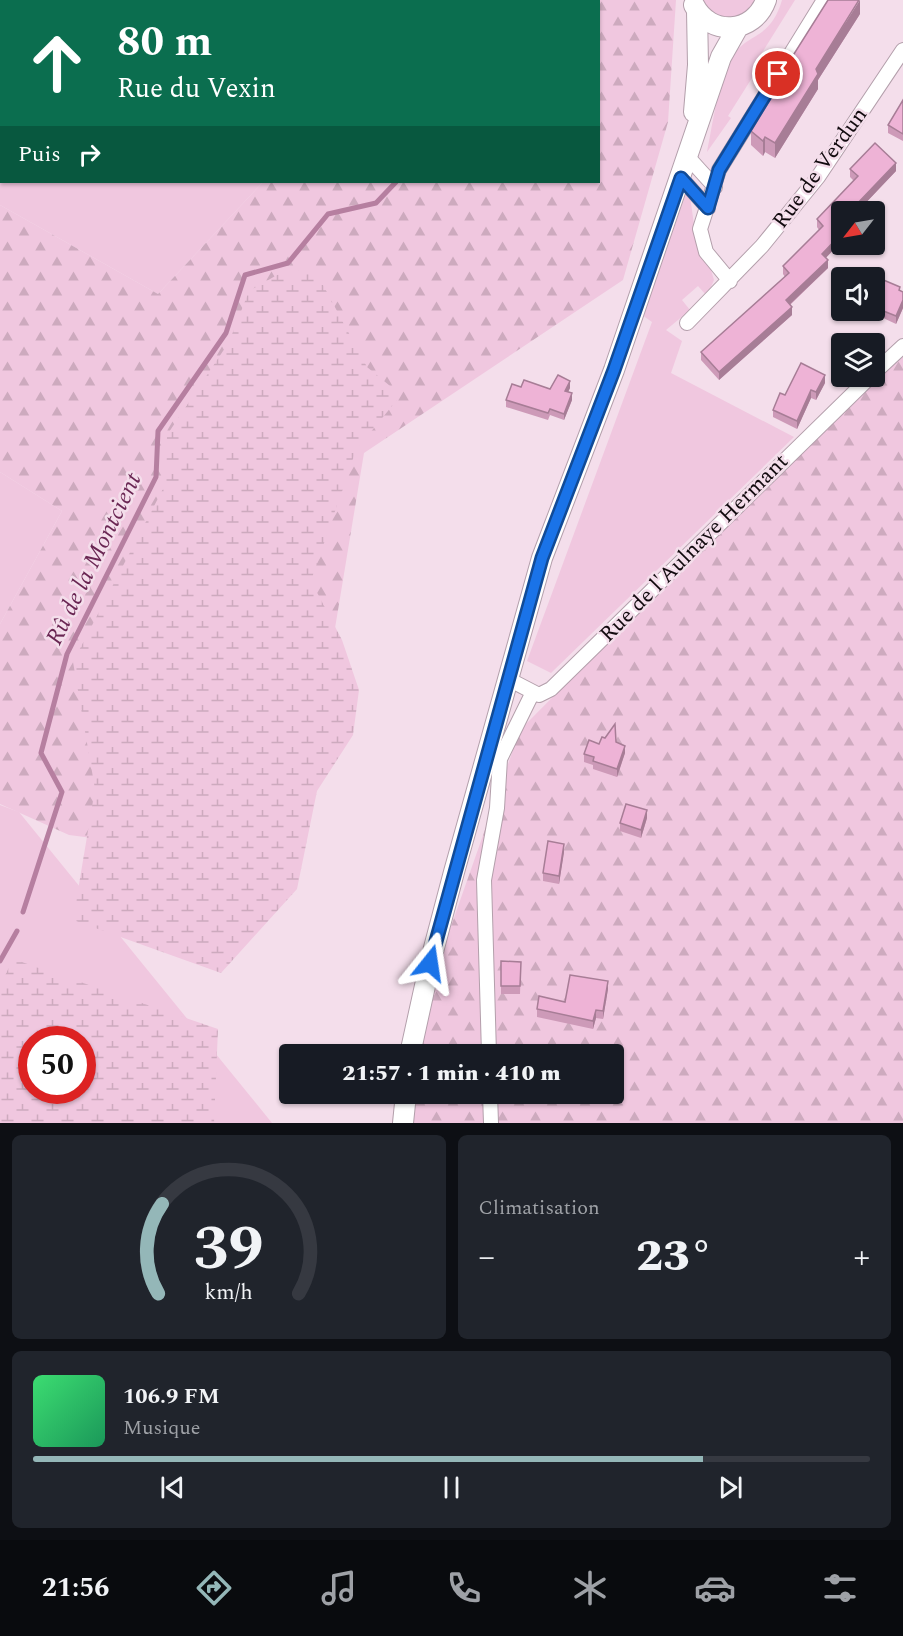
<!DOCTYPE html>
<html lang="fr">
<head>
<meta charset="utf-8">
<style>
  body { margin:0; font-family:Spectral,serif; background:#20242c; color:#f1f3f6; height:100vh; display:flex; flex-direction:column; font-size:22px; white-space:nowrap }
  * { box-sizing:border-box; margin:0 }
  p { font-size:20px; color:#9ea1a6 }
  .icon { flex:none; width:33px; height:33px; fill:none; stroke:currentColor; stroke-width:2; stroke-linecap:round; stroke-linejoin:round }
  .map { position:relative; height:1123px; overflow:hidden }
  .sheet { display:flex; flex-direction:column; gap:12px; padding:12px; background:#0d0f14; flex:1 }
  .sheet>* { flex:none }
  .hud { position:absolute; left:0px; top:0px; width:600px; height:183px; box-shadow:0 2px 4px #0004; background:#0b6e4f; color:#fff; overflow:hidden }
  .needle { width:39px; rotate:239deg }
  .buttons { position:absolute; left:831px; top:201px; display:grid; gap:12px }
  .buttons a { display:grid; place-items:center; width:54px; height:54px; border-radius:6px; background:#171b24; box-shadow:0 2px 4px #0004; font-size:30px }
  .speed { position:absolute; left:18px; top:1026px; display:flex; gap:12px; font-size:30px; font-weight:700; text-align:center }
  .speed>* { display:grid; place-content:center; width:78px; height:78px; border-radius:50%; background:#171b24; box-shadow:0 2px 4px #0004; line-height:1 }
  .speed .limit { border:9px solid #d22; background:#fff; color:#111 }
  .pin { position:absolute; display:grid; place-items:center; width:51px; height:51px; color:#fff; margin:-26px; border:3px solid #fff; border-radius:50%; box-shadow:0 2px 6px #0007 }
  .me { position:absolute; width:66px; margin:-33px; rotate:15deg; stroke-linejoin:round; filter:drop-shadow(0 0 4px #0008) }
  .turn { display:flex; align-items:center; gap:21px; height:126px; padding:0 18px; font-size:27px }
  .turn .icon { width:78px; height:78px; stroke-width:2.5 }
  .turn b { display:block; font-size:42px; line-height:51px }
  .then { display:flex; align-items:center; height:57px; padding:0 18px; background:#0003; gap:12px; font-size:22px }
  .big { font-size:45px; font-weight:800; line-height:1.1 }
  .sheet .tile { flex:1; display:flex; flex-direction:column; justify-content:center; gap:9px; min-width:0; padding:0 21px; border-radius:9px; background:#20242c }
  .sheet .dial { align-items:center; gap:0 }
  .dial svg { height:156px; overflow:visible; fill:none; stroke:#363941; stroke-width:7; stroke-linecap:round; text-anchor:middle }
  .dial text { fill:#f1f3f6; stroke:none }
  .song { display:flex; align-items:center; gap:18px }
  .cover { width:72px; height:72px; border-radius:9px; background:linear-gradient(135deg,hsl(140 70% 55%),hsl(150 70% 35%)) }
  .played { height:6px; border-radius:3px; background:linear-gradient(90deg,#94b7b8 80%,#363941 80%) }
  .keys { display:flex; justify-content:space-around; direction:ltr }
  .heat { display:flex; justify-content:space-between; align-items:center; font-size:33px; direction:ltr }
  .sheet .tiles { flex:1; display:grid; gap:12px; grid-template-columns:1fr 1fr }
  .tile:last-child { grid-column:span 2 }
  .trip { position:absolute; left:279px; top:1044px; width:345px; height:60px; border-radius:6px; background:#171b24; box-shadow:0 2px 4px #0004; font-weight:800; line-height:60px; text-align:center }
  .tab-bar { display:flex; height:96px; justify-content:space-around; align-items:center; background:#090b0e; color:#9ea1a6 }
  .tab-bar .icon { width:42px; height:42px }
  .tab-bar .current { color:#94b7b8 }
  .tab-bar b { font-size:27px; color:#f1f3f6 }
  .map>svg:first-child { display:block }
  .green { fill:#f0c7df; fill-rule:evenodd }
  .forest { fill:url(#forest-firs) }
  .wetland { fill:url(#wetland-marsh); fill-rule:evenodd }
  .lines { fill:none; stroke-linecap:round; stroke-linejoin:round }
  .stream { stroke:#b67fa0; stroke-width:5 }
  .minor-casing { stroke:#b39fab; stroke-width:16 }
  .secondary-casing { stroke:#b39fab; stroke-width:22 }
  .minor { stroke:#fff; stroke-width:14 }
  .secondary { stroke:#fff; stroke-width:20 }
  .wall { fill:#cd9ab8 }
  .shaded-wall { fill:#a77d96 }
  .building { fill:#eeb3d6; stroke:#a77d96; stroke-width:1.5 }
  .route-casing { stroke:#114b97; stroke-width:15 }
  .route { stroke:#1a73e8; stroke-width:10 }
  .labels { text-anchor:middle; dominant-baseline:central; stroke-width:5; stroke-linejoin:round; paint-order:stroke }
  .street-label { font-size:22px; fill:#110a0e; stroke:#f4deeb }
  .water-label { font-size:24px; font-style:italic; fill:#6a2653; stroke:#f4deeb }
</style>
</head>
<body>
<div class="map">
<svg width="903" height="1123" viewBox="0 0 903 1123">
  <defs>
    <pattern id="forest-firs" width="22" height="20" patternUnits="userSpaceOnUse" patternTransform="scale(1.5)"><rect width="22" height="20" fill="#f0c7df"/><path d="M5 1l3.5 6h-7zM16 11l3.5 6h-7z" fill="#cdaabe"/></pattern>
    <pattern id="wetland-marsh" width="20" height="14" patternUnits="userSpaceOnUse" patternTransform="scale(1.5)"><rect width="20" height="14" fill="#f0c7df"/><path d="M1 5h8M5 5V1M11 12h8M15 12V8" fill="none" stroke="#cdaabe"/></pattern>
  </defs>
  <rect width="100%" height="100%" fill="#f4deeb"/>
  <path class="green" d="M0,0H369L2,2V182H263L158,294L0,205Z
    M700,0H755C750,16 727,26 712,15C707,12 703,4 700,0Z
    M782,0H795L753,67L757,70L728,116L731,118L707,152C712,128 719,78 731,58C747,32 770,41 782,0Z
    M686,194L690,196L697,246L711,270L714,280L707,296L698,286L682,300L690,310L666,330L682,341L671,373L794,437L551,673L527,661L652,322L642,315Z
    M0,472L62,511L0,624Z
    M0,805L19,812L272,1123H0ZM32,1040H82V1090H32Z"/>
  <path class="forest" d="M369,0H676L668,122L623,280L364,453L296,864L69,835L0,804V624L62,511L0,472V205L158,294L263,182H598V2Z
    M903,357V1123H411L415,1094H614V1054H420L430,986L520,730L809,439Z"/>
  <path class="wetland" d="M314,268L367,367L401,395L356,450L311,581L342,640L359,690L353,735L317,791L297,889L221,973L73,920L95,789L73,662L166,483L167,435L229,342L249,291L277,275Z
    M13,959L218,1029L214,1123H0V986ZM32,1040H82V1090H32Z"/>
  <g class="lines">
    <path class="stream" d="M575,0V2
      M23,912L62,792L41,753L67,654L156,477L158,431L226,333L245,275L288,263L328,214L376,203L396,182
      M0,961L17,931"/>
    <g class="minor-casing">
      <path id="minor" d="M687,156L715,187
        M681,178L708,208
        M730,281L706,252L700,229L719,170L824,0
        M687,323L762,246L818,177L903,50
        M874,373L903,346
        M510,680L539,695L551,689L871,376
        M489,1054L484,880L497,808L500,759L533,692
        M490,1094L491,1123"/>
    </g>
    <g class="secondary-casing">
      <path id="secondary" d="M694,5C710,37 754,34 766,0
        M694,112L698,65L697,11
        M410,1054L430,963L454,872L542,558L614,370L721,57L738,27
        M403,1123L406,1094"/>
    </g>
    <use href="#minor" class="minor"/>
    <use href="#secondary" class="secondary"/>
  </g>
  <path class="wall" d="M860,14L818,80V89L775,158L765,152L763,156L751,145V131L792,64V57Z
    M903,100V141L888,133V125Z
    M850,169L896,171L859,210L825,258L828,268L790,305L792,315L719,380L701,360V352L785,277L783,274V266L819,230L817,227V219L854,181L850,177Z
    M874,278L903,292V308L896,324L881,317V313L874,310Z
    M825,383L816,400L811,398L797,429L773,417V410Z
    M521,387L550,389L570,388L568,392L572,400L564,420L550,415L548,420L506,407V400Z
    M616,742L625,753L617,777L593,769V765L584,762V754L599,744Z
    M647,818L641,838L620,831V823Z
    M564,852L559,884L543,881V873Z
    M501,961L521,962L520,994H501Z
    M608,989L603,1019L596,1018L593,1029L537,1017V1009L565,1002Z"/>
  <path class="shaded-wall" d="M860,0V14L818,80V89L775,158V143L816,69Z
    M765,137V152L763,156V141Z
    M896,163V171L857,212L855,206Z
    M842,233V241L822,262V254Z
    M828,260V268L786,308V300Z
    M903,300V308L896,324V316Z
    M792,307V315L719,380V372Z
    M825,375V383L816,400V392Z
    M570,381V388L565,398V391Z
    M811,390V398L797,429V421Z
    M572,393V400L564,420V414Z
    M625,746V753L617,777V769Z
    M647,810V818L641,838V830Z
    M564,844V852L559,884V876Z
    M608,981V989L603,1019V1011Z
    M596,1010V1018L593,1029V1021Z"/>
  <path class="building" d="M828,0H859L816,69L818,74L775,143L765,137L763,141L751,131L795,59L792,57Z
    M903,100V134L888,125Z
    M875,143L896,163L855,206L861,212H842V233L822,254L828,260L786,300L792,307L719,372L701,352L789,273L783,266L823,226L817,219L858,176L850,169Z
    M874,276L900,287L899,290L903,292V300L896,316L881,310L883,306L874,302Z
    M801,363L825,375L816,392L811,390L797,421L773,410L780,393L785,395Z
    M558,375L570,381L565,391L572,393L564,414L550,409L548,413L506,400L512,384L521,387L524,380L550,389Z
    M615,724L616,742L625,746L617,769L593,761L594,757L584,754L589,740L599,744L602,737L605,738Z
    M626,804L647,810L641,830L620,823Z
    M548,841L564,844L559,876L543,873Z
    M501,961L521,962L520,986H501Z
    M570,975L608,981L603,1011L596,1010L593,1021L537,1009L539,996L565,1002Z"/>
  <g class="lines">
    <g class="route-casing">
      <path id="route" d="M430,963L542,558L614,370L681,178L708,208L719,170L778,74"/>
    </g>
    <use href="#route" class="route"/>
  </g>
  <g class="labels">
    <g class="street-label">
      <text transform="translate(820 168) rotate(-54)">Rue de Verdun</text>
      <text transform="translate(694 548) rotate(-45)">Rue de l'Aulnaye Hermant</text>
    </g>
    <g class="water-label">
      <text transform="translate(94 559) rotate(-64)">Rû de la Montcient</text>
    </g>
  </g>
</svg>
<div class="buttons">
<a><svg class="needle" viewBox="-14 -14 28 28"><path d="M0-13l5 13h-10z" fill="#e53935"/><path d="M0 13l5-13h-10z" fill="#9ea1a6"/></svg></a>
<a><svg class="icon" aria-label="sound" viewBox="0 0 24 24"><path d="M4 9h4l5-4v14l-5-4H4zM17 9q2 3 0 6"/></svg></a>
<a><svg class="icon" aria-label="layers" viewBox="0 0 24 24"><path d="M12 4l9 5-9 5-9-5zM3 14l9 5 9-5"/></svg></a>
</div>
<div class="speed"><div class="limit">50</div></div>
<div class="pin" style="left:778px;top:74px;background:#d93025"><svg class="icon" aria-label="arrive" viewBox="0 0 24 24"><path d="M6 21V4h12l-3 4 3 4H6"/></svg></div>
<svg class="me" style="left:430px;top:963px" viewBox="-20 -20 40 40"><path d="M0-17L14 15 0 8-14 15z" fill="#1a73e8" stroke="#fff" stroke-width="4"/></svg>
<div class="trip">21:57 · 1 min · 410 m</div>
<div class="hud">
<div class="turn"><svg class="icon" aria-label="ahead" viewBox="0 0 24 24"><path d="M12 20V5M6 11l6-6 6 6"/></svg><div><b>80 m</b>Rue du Vexin</div></div>
<div class="then">Puis<svg class="icon" aria-label="right" viewBox="0 0 24 24"><path d="M7 20v-9h11M14 6l5 5-5 5"/></svg></div>
</div>
</div>
<section class="sheet">
<div class="tiles">
<div class="tile dial"><svg viewBox="0 0 100 80">
<path d="M14 69A42 42 0 1 1 86 69"/>
<path d="M14 69A42 42 0 0 1 16 23" stroke="#94b7b8"/>
<text x="50" y="56" font-size="32" font-weight="700">39</text>
<text x="50" y="72" font-size="11">km/h</text>
</svg></div>
<div class="tile"><p>Climatisation</p>
<div class="heat"><a>−</a><b class="big">23°</b><a>+</a></div>
</div>
<div class="tile">
<div class="song"><i class="cover"></i><div><b>106.9 FM</b><p>Musique</p></div></div>
<div class="played"></div>
<div class="keys"><svg class="icon" aria-label="previous" viewBox="0 0 24 24"><path d="M18 5L8 12l10 7zM5 5v14"/></svg><svg class="icon" aria-label="pause" viewBox="0 0 24 24"><path d="M8 5v14M16 5v14"/></svg><svg class="icon" aria-label="next" viewBox="0 0 24 24"><path d="M6 5l10 7-10 7zM19 5v14"/></svg></div>
</div>
</div>
</section>
<nav class="tab-bar">
<b>21:56</b>
<svg class="icon current" aria-label="directions" viewBox="0 0 24 24"><path d="M12 3l9 9-9 9-9-9zM9 14v-3h6M13 9l2 2-2 2"/></svg>
<svg class="icon" aria-label="music" viewBox="0 0 24 24"><path d="M9 18V5l10-2v13"/><circle cx="6" cy="18" r="3"/><circle cx="16" cy="16" r="3"/></svg>
<svg class="icon" aria-label="phone" viewBox="0 0 24 24"><path d="M5 4h4l2 5-3 2q2 4 5 5l2-3 5 2v4C11 20 4 13 5 4z"/></svg>
<svg class="icon" aria-label="climate" viewBox="0 0 24 24"><path d="M12 3v18M4 7l16 10M4 17L20 7"/></svg>
<svg class="icon" aria-label="car" viewBox="0 0 24 24"><path d="M5 17H2v-5l4-1 3-4h7l3 4 3 1v5h-3M9 17h6M6 11h13"/><circle cx="7" cy="17" r="2"/><circle cx="17" cy="17" r="2"/></svg>
<svg class="icon" aria-label="filters" viewBox="0 0 24 24"><path d="M4 7h16M4 17h16"/><circle cx="9" cy="7" r="2"/><circle cx="15" cy="17" r="2"/></svg>
</nav>
</body>
</html>
